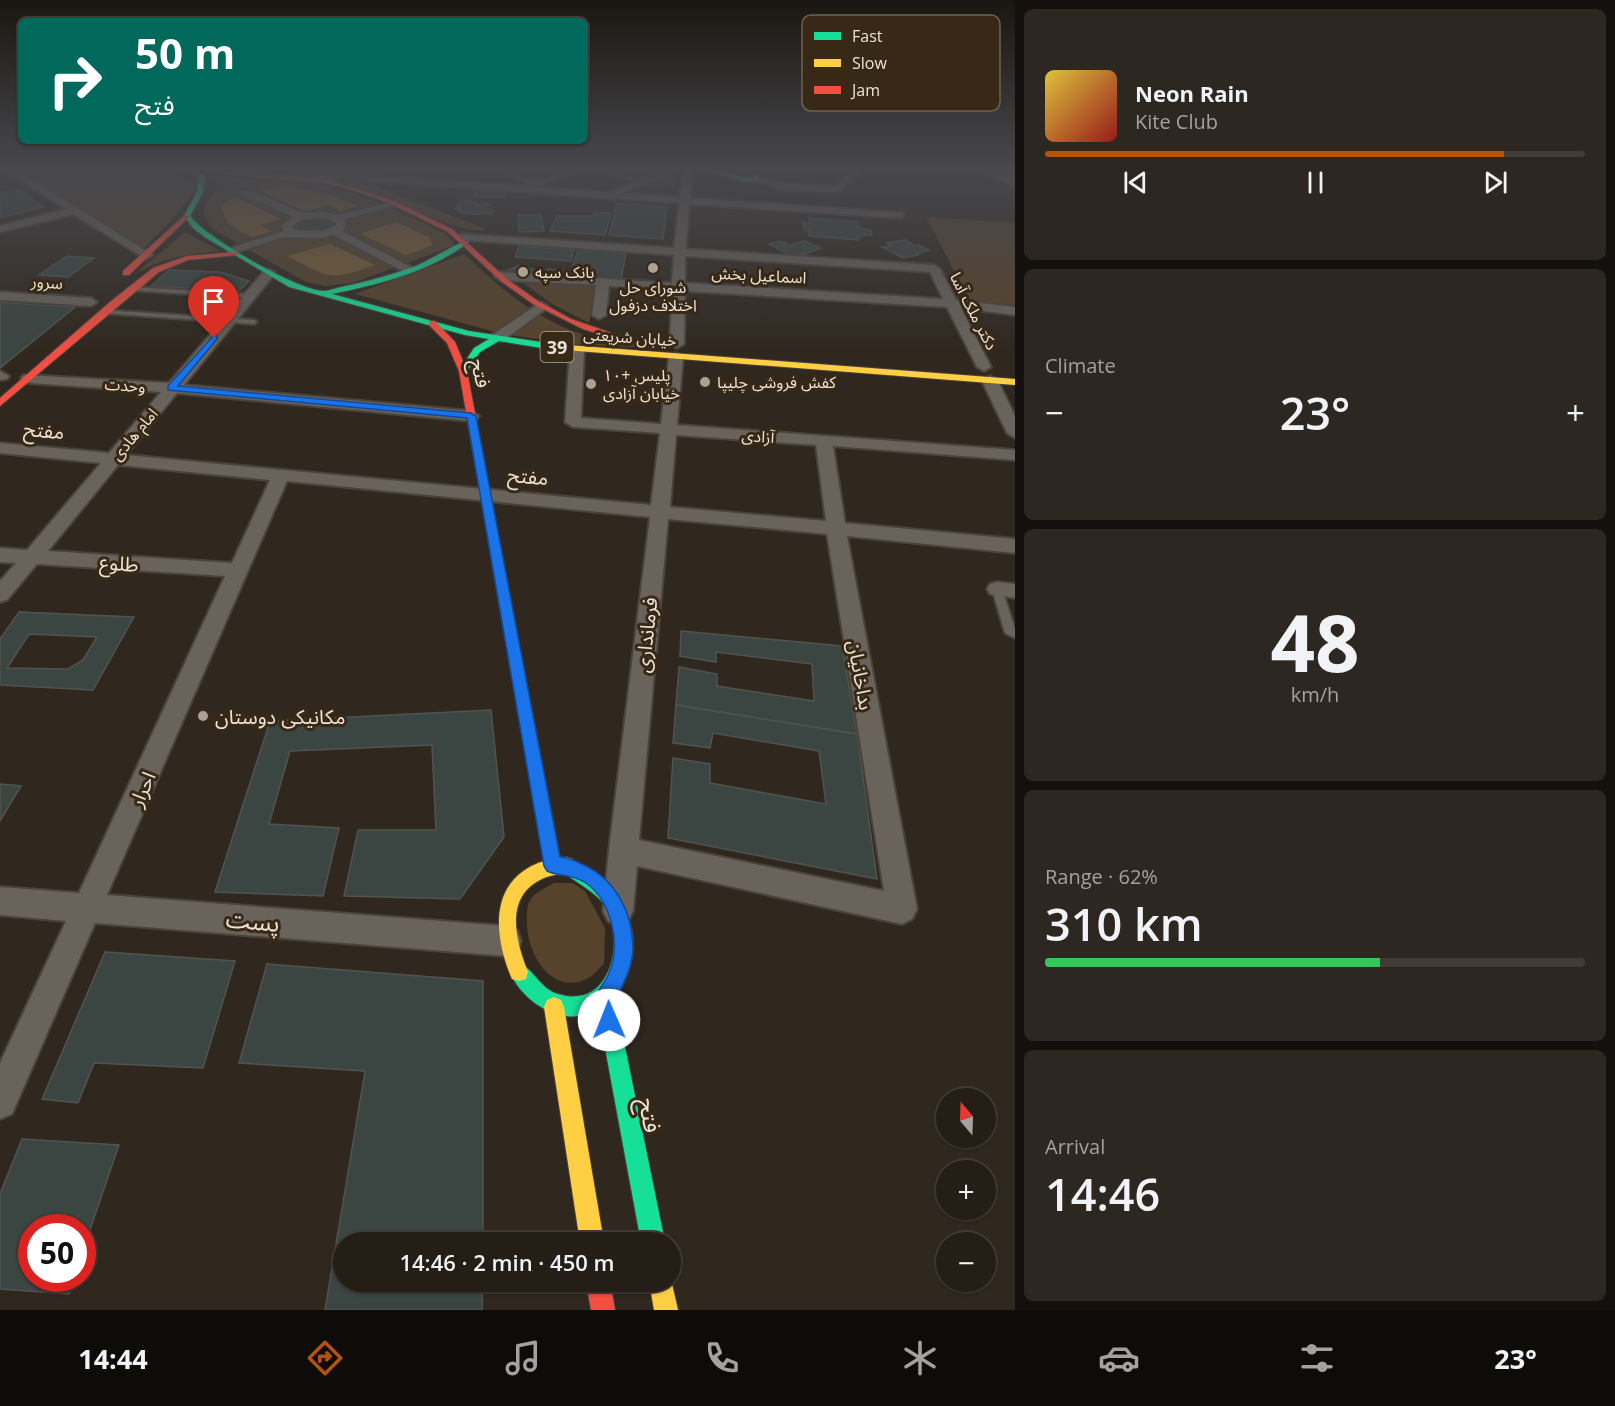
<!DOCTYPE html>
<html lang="en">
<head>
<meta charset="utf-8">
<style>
  body { margin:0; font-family:"Open Sans","Noto Sans Arabic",sans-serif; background:#2c2720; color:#f1f3f6; height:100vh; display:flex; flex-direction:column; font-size:22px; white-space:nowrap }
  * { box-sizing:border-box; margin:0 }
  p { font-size:20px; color:#a3a2a1 }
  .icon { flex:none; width:33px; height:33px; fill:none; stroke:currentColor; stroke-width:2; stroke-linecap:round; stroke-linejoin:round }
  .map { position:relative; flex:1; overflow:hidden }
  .sheet { display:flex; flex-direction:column; gap:9px; padding:9px; background:#14100d; width:600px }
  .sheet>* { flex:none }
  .guide { position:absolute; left:18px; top:18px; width:570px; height:126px; border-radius:9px; box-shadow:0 2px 4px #0004,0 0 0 2px #413c36; background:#00695c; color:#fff; overflow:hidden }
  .needle { width:39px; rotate:341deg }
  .fabs { position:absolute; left:936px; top:1088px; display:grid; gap:12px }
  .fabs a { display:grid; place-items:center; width:60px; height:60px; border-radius:50%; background:#241e17; box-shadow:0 2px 4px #0004,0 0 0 2px #413c36; font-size:30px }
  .speed { position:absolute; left:18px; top:1214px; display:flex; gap:12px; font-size:30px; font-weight:700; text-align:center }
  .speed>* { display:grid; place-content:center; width:78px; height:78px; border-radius:50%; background:#241e17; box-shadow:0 2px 4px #0004,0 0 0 2px #413c36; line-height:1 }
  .speed .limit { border:9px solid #d22; background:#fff; color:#111 }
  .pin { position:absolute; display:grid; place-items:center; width:51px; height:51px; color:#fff; margin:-62px -26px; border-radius:50% 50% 50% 0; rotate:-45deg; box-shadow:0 0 6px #0007 }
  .pin .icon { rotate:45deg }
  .me { position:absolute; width:66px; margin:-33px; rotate:359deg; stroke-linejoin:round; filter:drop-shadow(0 0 4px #0008) }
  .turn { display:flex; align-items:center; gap:21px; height:126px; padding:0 18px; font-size:27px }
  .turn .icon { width:78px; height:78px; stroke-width:2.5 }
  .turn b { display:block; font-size:42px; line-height:51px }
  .big { font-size:45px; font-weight:600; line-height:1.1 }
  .sheet .widget { flex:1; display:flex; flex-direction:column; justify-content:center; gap:9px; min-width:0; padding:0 21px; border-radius:9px; background:#2c2720 }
  .sheet .dial { align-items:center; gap:0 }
  .dial b { font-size:78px; line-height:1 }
  .song { display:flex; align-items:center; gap:18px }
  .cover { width:72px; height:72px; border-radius:9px; background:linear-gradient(135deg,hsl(50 70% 55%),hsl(0 70% 35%)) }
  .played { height:6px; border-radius:3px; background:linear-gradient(90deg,#b45309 85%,#413c36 85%) }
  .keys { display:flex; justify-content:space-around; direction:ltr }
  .heat { display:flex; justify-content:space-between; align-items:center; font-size:33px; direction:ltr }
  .charge { height:9px; border-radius:4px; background:linear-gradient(90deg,#34c759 62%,#413c36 0) }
  .trip { position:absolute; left:333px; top:1232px; width:348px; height:60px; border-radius:30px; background:#241e17; box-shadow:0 2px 4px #0004,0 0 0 2px #413c36; font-weight:600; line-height:60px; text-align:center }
  .menu { display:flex; height:96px; justify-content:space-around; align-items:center; background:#0e0c09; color:#a3a2a1 }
  .menu .icon { width:42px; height:42px }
  .menu .selected { color:#b45309 }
  .menu b { font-size:27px; color:#f1f3f6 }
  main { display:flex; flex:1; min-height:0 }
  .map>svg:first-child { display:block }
  .green { fill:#57432b }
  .water { fill:#7f6038 }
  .building { fill:#3b4541; stroke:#51544f; stroke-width:1.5; fill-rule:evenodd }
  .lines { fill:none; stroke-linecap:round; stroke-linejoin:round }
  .lane-casing { stroke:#4a433b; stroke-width:4 }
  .street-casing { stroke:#4a433b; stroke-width:4 }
  .fast-casing { stroke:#4a433b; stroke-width:2 }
  .slow-casing { stroke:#4a433b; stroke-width:2 }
  .jam-casing { stroke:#4a433b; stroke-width:2 }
  .lane { fill:#69635b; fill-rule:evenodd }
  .street { fill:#69635b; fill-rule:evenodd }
  .fast { fill:#16e098; fill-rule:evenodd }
  .slow { fill:#ffcf43; fill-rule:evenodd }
  .jam { fill:#f24e42; fill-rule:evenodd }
  .route { fill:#1a73e8; stroke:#114b97; stroke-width:1.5 }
  .poi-dot { fill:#aaa297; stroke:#382917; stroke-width:2 }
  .labels { text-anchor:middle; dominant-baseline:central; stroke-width:6; stroke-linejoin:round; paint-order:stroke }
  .far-poi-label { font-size:16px; fill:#ece3d8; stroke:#382917; text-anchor:start }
  .far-street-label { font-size:16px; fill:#ece3d8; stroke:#382917 }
  .shield { fill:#382917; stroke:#b6ab9e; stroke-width:1.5 }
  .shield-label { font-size:18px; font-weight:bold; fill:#ece3d8 }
  .street-label { font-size:20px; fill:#ece3d8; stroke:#382917 }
  .poi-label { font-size:20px; fill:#ece3d8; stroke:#382917; text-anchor:start }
  .near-street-label { font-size:24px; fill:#ece3d8; stroke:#382917 }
  .key { fill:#382917; stroke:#6e6151; stroke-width:1.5 }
  .key-label { font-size:16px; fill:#ece3d8 }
</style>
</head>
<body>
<main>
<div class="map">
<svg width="1015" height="1310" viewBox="0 0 1015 1310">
  <rect width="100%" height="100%" fill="#30281f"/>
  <path class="green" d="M16,168H164L189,181L196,189C180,212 164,229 144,248Z
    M230,168H289L339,172L486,229C466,237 408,206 387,198C337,179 281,184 230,168Z
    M212,175C247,181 283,179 318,185C359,192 407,215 444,233L453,241V246L352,283L325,286L306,282L221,234L211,227L203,213L205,206L218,187Z
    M926,217L1015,223V306L970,301Z
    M185,232L220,251C188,254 163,258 135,274Z
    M464,254C500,289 545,326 595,338C611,342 629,343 645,345L650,348L573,344L503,334L355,294Z
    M518,279L596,285L589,323L552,304Z
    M554,883H572L585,891L605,928L604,964C599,968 595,974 590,977C553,999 526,953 527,922C527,915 526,905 531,899C535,892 548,887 554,883Z"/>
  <path class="water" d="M969,168H1015V187Z
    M289,187L332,195L358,206L340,211L328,205L306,212L260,190Z
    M235,197L281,219L260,225L271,232L252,237C238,230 219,222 223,203Z
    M396,222L429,237L433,245L406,255L360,234Z
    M330,244L375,265C330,281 329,278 287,256Z"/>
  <path class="building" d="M676,173L673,187L643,185Z
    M16,189L44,207L0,218V192Z
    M476,191L506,193L503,198L473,196Z
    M462,200L477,202L476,206L486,203L491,205L481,208L493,210L491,214H464L466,212H458L460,209H455Z
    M617,203L667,207L663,239L609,235Z
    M595,212L611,213L605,235L550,231L557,216H592Z
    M518,215H541L544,231L519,232Z
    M318,218L329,220L332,225L325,230L311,232L299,230L296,225L304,220Z
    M809,218L858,222V227L871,230L872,235L858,236L859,240L809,236V231L804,230L803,223H810Z
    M905,240L915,246L919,245L929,250L916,254L918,255L903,258L882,247L891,246L887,243Z
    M780,241L787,244L782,245L785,247L804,241L821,248L802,255L788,254L769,244Z
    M519,246L574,250L571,261L515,257Z
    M578,250L626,253L621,280L546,276L548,269L571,271Z
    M67,256L94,258L68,277L39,275Z
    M518,266L535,270L529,275L517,274L508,270Z
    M169,270L220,272L249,281L239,291L151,286Z
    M0,302L75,307L0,368Z
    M19,612L134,617L93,690L0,685V639ZM29,634L97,637L83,660L68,669L7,668Z
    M681,631L842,646L857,734L676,705L679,667L717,674V686L814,701L812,664L716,652V662L680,656Z
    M676,705L857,734L877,879L668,838L673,758L710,764V783L826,804L819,751L713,733L710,748L673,743Z
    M491,710L504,837L460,899L344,896L358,830H436L432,745L290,751L269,824L339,828L323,896L215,892L270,721Z
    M0,784L21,786L0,821Z
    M105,952L235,961L203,1068L94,1063L78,1103L42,1099Z
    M267,964L483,981V1242H344V1281H483L482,1310H325L365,1071L239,1063Z
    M22,1139L119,1145L82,1253V1227H32V1278H74L69,1294L0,1289V1194Z"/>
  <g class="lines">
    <g class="lane-casing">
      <path id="lane" d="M592,168H598L644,182L640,183Z
        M131,287L249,294L252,296L249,298L129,290L128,289Z
        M103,310L254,320L257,322L254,324L101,313V311Z
        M997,586L1002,589L1015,629V638L1005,633L1004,630L992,589Z"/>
    </g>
    <g class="street-casing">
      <path id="street" d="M2,168H13L153,255L147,259L143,257L73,214L0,232V226L66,209Z
        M368,168L381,169L315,183L310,180L315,177Z
        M485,168C505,167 519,179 537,179C551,180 570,168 588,168L534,187L609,192L673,168H693L690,198L903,213V217L899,218L689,204L686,249L934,265L940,269L956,300L1015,307V315L961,308L991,367L984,371L977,367L947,307L685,291L684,344L677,348L670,344L672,290L609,286L606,315L599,319L592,315L596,285L500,280L494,276L500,272L672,283L674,255L461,240L455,237L461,234L674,248L679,203L361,181L356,178L361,175L526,186L527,183ZM684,170L680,197L621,193ZM685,256L930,272L943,299L685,283Z
        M857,168H867L837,192L784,190L751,179L756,176L784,184L835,186Z
        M243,191H251L303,213L322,211L337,215L394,202V206L345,219L346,227L342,231L415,269L409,273L405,272L333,235L322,238L283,237L235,253H227V249L284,231L281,226L293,217L243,195ZM314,218L327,219L336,223V225L322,231L295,230L292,226L302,220Z
        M269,269L275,273L273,276L184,385L471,411L479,416L477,419L471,421L177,393L126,455L651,505L660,433L573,427L565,422L570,350L577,346L584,350L581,418L661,424L669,357L676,353L683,357L677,425L1015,450V460L833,446L845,523L1015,539V553L847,536L917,909L912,919L902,924L637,866L633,911L628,921L618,926L608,921L603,911L609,850L650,517L287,481L107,895L506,926L517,930L521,941L517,952L506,956L95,923L12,1114L0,1119V1063L66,921L0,915V887L79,893L225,576L37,564L7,600L0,602V581L16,563L0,562V548L27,550L101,463L0,453V443L109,453L161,392L29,383L21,378L24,375L169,383L265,270ZM676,435L816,445L826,521L670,507ZM118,465L270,480L232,563L48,551ZM668,519L827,534L884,891L639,840Z
        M0,292L91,298L97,302L91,306L0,300Z
        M541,302L548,306L546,309L502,341H492L490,338L492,335Z
        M0,371L9,376L7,379L0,380Z
        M990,376L998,381L1015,416V438L1007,433L982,381Z
        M997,582L1015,584V598L990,594L987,589L990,584Z"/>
    </g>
    <g class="fast-casing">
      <path id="fast" d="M185,168H192L205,176L203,192L190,216C205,237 298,291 324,291C328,291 336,288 341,287C366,282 391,275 416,266C427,262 461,240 468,241V243C429,272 380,284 332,294L469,331L554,344L558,347L554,350L499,341L480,352L466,373H460L459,371L474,348L489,339L465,335L289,287L206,238L193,228L184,216L197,192L199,177Z
        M698,168H706L747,178H754L757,174L760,176L758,180L747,182Z
        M566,857C626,881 654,942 615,998L665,1242H641L598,1010C592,1012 585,1015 579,1016C551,1020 520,997 510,972L512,965L519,963C534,969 540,989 558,994C612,1011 627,938 603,903C592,888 562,876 558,865L560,859Z"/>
    </g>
    <g class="slow-casing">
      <path id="slow" d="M554,344L1015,379V385L551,349V345Z
        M504,593L510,597L560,858L566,857L572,859L574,865L572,871C562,875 550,874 540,880C504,898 516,942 528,972L526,979L519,981L512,979C493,935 488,879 544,861L498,597Z
        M554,997L561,1000L564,1007L604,1242H580L544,1007L547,1000Z
        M670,1275L678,1310H654L649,1281H670Z"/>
    </g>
    <g class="jam-casing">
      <path id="jam" d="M201,168L318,178L350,186L394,201L452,229L507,279L538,301L571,319L626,338L622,341L583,329L533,304L502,282L448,232L389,203L346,188L318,182L232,175Z
        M185,215L190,216L129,275H123V271Z
        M236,252L238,255L188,260L159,272L0,406V398L110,302L153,268L187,256Z
        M429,321H435L455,342L467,371L510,597L504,601L498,597L459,371L447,343L429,325Z
        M586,1281H610L615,1310H591Z"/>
    </g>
    <use href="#lane" class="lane"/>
    <use href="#street" class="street"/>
    <use href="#fast" class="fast"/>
    <use href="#slow" class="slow"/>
    <use href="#jam" class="jam"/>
  </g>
  <linearGradient id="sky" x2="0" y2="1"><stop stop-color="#1a1611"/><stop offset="0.48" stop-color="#48484d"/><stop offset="1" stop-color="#48484d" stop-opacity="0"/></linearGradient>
  <rect width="1015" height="351" fill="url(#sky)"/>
  <path class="route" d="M214,335L217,336V339L178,386L471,413L476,416L560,857C568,857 574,861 582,864C615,879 632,910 633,947C633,965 624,984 615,999L619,1020L616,1027L609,1030L602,1027L595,998C599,989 605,982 609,973C621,944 612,902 586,883C574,874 560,877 547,871L544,866L467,418L168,390V386Z"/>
  <g class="poi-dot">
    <circle cx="653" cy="268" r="6"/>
    <circle cx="523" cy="272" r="6"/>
    <circle cx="705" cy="382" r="6"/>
    <circle cx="591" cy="384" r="6"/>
    <circle cx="203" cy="716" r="6"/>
  </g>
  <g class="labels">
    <g class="far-poi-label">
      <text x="535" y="272">بانک سپه</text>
      <text x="653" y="287" text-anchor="middle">شورای حل<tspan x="653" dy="18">اختلاف دزفول</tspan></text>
      <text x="603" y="375">پلیس +۱۰<tspan x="603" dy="18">خیابان آزادی</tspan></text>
      <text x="717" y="382">کفش فروشی چلیپا</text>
    </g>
    <g class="far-street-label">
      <text transform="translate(759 275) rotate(3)">اسماعیل بخش</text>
      <text transform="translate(47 282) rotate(4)">سرور</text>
      <text transform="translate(974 311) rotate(63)">دکتر ملک آسا</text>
      <text transform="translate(630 337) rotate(4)">خیابان شریعتی</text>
      <text transform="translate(125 385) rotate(4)">وحدت</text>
      <text transform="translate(134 434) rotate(-50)">امام هادی</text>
      <text transform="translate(758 436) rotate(4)">آزادی</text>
    </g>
    <rect class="shield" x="540.5" y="332" width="33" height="30" rx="4.5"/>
    <g class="shield-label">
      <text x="557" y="347">39</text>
    </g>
    <g class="street-label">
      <text transform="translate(481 373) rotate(75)">فتح</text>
      <text transform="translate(44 430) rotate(5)">مفتح</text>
      <text transform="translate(528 476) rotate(5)">مفتح</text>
      <text transform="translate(119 563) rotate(4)">طلوع</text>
      <text transform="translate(646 635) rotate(-84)">فرمانداری</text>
      <text transform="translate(861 675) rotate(80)">بداخانیان</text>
      <text transform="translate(142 789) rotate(-66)">احرار</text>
    </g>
    <g class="poi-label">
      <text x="215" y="716">مکانیکی دوستان</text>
    </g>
    <g class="near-street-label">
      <text transform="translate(253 920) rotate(5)">پست</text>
      <text transform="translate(651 1115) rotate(79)">فتح</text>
    </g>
  </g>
  <rect x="802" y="15" width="198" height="96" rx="9" class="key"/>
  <rect x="814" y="32" width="27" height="8" fill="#16e098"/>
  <rect x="814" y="59" width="27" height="8" fill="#ffcf43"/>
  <rect x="814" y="86" width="27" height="8" fill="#f24e42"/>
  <g class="key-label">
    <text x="852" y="42">Fast</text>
    <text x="852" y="69">Slow</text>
    <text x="852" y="96">Jam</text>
  </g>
</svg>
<div class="fabs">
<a><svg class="needle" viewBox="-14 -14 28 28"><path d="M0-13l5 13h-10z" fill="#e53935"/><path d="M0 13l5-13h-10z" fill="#a3a2a1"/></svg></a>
<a>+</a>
<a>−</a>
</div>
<div class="speed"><div class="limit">50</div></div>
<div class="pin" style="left:214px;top:338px;background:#d93025"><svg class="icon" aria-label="arrive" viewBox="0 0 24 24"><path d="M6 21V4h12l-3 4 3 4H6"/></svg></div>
<svg class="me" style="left:609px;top:1020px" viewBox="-20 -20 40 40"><circle r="19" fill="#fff"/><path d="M0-13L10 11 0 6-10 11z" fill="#1a73e8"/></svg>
<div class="trip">14:46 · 2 min · 450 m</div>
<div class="guide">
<div class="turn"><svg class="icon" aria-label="right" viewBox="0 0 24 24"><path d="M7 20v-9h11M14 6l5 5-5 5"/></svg><div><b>50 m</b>فتح</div></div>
</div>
</div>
<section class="sheet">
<div class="widget">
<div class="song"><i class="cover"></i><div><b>Neon Rain</b><p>Kite Club</p></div></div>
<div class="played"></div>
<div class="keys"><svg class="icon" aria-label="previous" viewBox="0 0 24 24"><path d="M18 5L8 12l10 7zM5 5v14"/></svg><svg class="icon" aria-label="pause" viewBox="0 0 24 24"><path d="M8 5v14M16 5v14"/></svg><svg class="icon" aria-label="next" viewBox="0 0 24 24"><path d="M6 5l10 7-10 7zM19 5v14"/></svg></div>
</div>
<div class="widget"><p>Climate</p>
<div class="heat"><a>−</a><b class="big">23°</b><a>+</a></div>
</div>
<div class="widget dial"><b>48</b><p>km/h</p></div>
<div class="widget"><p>Range · 62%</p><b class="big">310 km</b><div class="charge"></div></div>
<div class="widget"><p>Arrival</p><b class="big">14:46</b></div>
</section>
</main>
<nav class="menu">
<b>14:44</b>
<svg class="icon selected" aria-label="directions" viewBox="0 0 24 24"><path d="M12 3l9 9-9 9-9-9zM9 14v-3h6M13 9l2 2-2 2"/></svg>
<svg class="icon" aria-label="music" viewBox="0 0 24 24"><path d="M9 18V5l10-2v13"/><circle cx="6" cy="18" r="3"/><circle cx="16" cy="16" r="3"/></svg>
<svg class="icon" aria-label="phone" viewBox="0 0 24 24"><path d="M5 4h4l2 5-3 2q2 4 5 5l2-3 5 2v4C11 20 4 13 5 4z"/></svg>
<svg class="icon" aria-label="climate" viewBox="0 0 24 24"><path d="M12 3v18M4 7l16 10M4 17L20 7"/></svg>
<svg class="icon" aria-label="car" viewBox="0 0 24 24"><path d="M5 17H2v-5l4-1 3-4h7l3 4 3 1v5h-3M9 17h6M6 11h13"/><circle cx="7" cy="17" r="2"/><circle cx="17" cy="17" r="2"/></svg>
<svg class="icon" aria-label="filters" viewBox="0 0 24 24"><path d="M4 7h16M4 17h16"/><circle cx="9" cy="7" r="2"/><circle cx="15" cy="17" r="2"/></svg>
<b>23°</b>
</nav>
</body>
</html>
